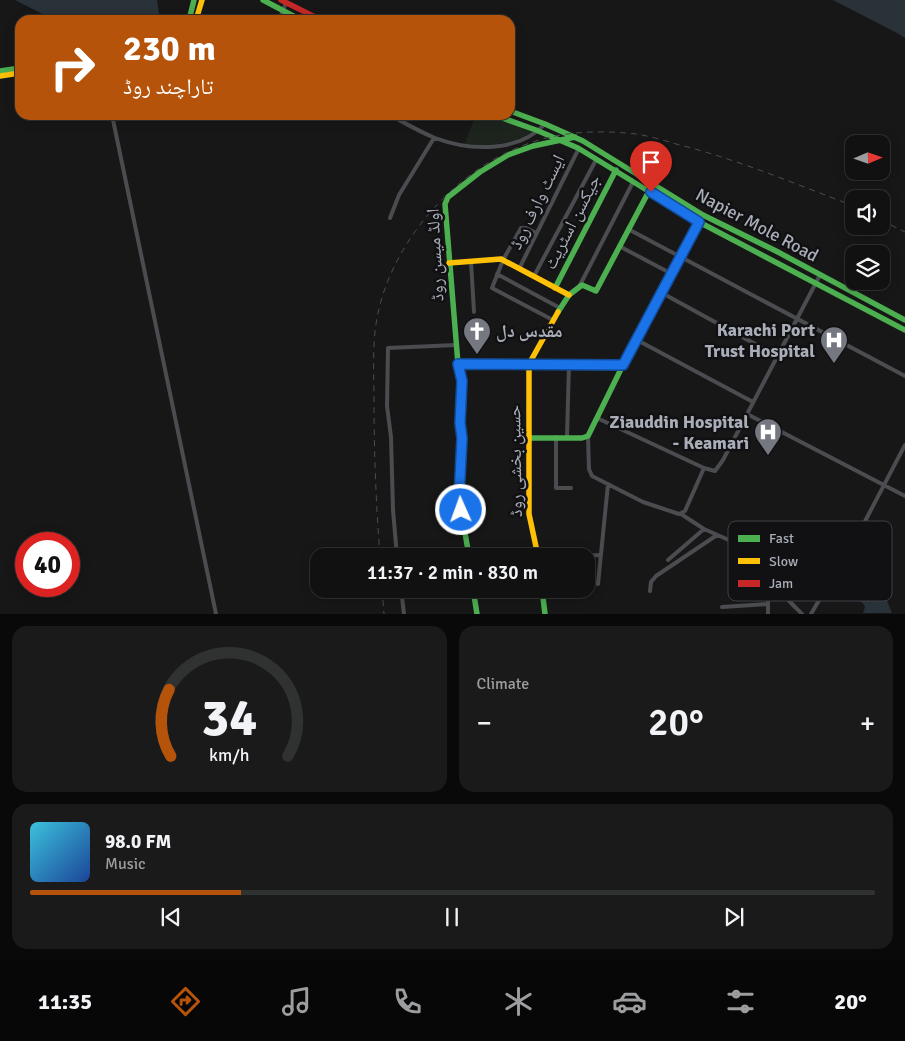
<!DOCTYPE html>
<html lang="en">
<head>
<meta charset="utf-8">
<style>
  body { margin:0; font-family:Signika,"Noto Naskh Arabic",sans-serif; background:#1a1a1a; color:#f1f3f6; height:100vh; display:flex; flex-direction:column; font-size:19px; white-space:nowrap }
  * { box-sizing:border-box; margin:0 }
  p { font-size:16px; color:#9c9d9f }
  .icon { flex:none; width:28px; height:28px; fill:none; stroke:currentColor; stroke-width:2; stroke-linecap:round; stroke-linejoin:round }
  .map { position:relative; height:614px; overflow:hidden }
  .sheet { display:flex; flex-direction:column; gap:12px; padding:12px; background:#090909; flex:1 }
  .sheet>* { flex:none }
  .guide { position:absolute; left:15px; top:15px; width:500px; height:105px; border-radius:15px; box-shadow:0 2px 12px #0003,0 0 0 1px #303131; background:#b45309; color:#fff; overflow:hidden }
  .needle { width:32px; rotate:88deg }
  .tools { position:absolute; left:845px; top:135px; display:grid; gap:10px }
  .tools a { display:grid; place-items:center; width:45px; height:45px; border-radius:10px; background:#111; box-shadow:0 2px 12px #0003,0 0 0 1px #303131; font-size:25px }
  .speed { position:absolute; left:15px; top:532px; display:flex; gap:10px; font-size:25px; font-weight:700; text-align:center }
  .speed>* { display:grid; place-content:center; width:65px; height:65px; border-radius:50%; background:#111; box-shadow:0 2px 12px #0003,0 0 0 1px #303131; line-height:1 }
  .speed .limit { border:8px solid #d22; background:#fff; color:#111 }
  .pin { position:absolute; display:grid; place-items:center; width:42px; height:42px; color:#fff; margin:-51px -21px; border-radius:50% 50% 50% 0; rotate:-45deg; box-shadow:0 0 5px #0007 }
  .pin .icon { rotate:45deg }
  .me { position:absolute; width:55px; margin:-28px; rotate:358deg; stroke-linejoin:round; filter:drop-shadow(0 0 4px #0008) }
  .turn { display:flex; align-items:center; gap:18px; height:105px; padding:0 25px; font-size:22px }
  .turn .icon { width:65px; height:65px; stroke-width:2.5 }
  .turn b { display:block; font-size:35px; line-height:42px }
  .big { font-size:38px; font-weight:600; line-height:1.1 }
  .sheet .widget { flex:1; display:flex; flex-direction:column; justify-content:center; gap:8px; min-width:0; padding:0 18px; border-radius:15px; background:#1a1a1a }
  .sheet .dial { align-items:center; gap:0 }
  .dial svg { height:130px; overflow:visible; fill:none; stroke:#303131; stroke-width:7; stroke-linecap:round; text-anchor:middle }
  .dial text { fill:#f1f3f6; stroke:none }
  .song { display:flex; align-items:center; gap:15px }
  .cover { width:60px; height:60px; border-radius:8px; background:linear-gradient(135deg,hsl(190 70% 55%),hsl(220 70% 35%)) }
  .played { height:5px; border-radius:2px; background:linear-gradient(90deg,#b45309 25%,#303131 25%) }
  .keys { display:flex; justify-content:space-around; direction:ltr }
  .heat { display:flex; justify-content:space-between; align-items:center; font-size:28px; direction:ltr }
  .sheet .tiles { flex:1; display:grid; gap:12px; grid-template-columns:1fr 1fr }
  .widget:last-child { grid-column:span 2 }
  .trip { position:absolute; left:310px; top:548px; width:285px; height:50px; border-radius:15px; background:#111; box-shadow:0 2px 12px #0003,0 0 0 1px #303131; font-weight:600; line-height:50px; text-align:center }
  .menu { display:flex; height:80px; justify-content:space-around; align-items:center; background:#070707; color:#9c9d9f }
  .menu .icon { width:35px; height:35px }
  .menu .selected { color:#b45309 }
  .menu b { font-size:22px; color:#f1f3f6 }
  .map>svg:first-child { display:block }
  .green { fill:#1d241e }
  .water { fill:#2a3239 }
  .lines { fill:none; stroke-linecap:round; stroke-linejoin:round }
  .street { stroke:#4b4c50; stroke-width:4 }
  .fast { stroke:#4caf50; stroke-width:5.5 }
  .slow { stroke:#ffc107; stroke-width:5.5 }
  .jam { stroke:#c62828; stroke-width:5.5 }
  .rail { stroke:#4b4c4f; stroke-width:1; stroke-dasharray:6 5; stroke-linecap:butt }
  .route-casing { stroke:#114b97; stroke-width:12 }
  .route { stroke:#1a73e8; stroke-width:9 }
  .labels { text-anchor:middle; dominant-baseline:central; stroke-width:5; stroke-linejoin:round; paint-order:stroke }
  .street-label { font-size:18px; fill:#a8adb8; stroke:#111113 }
  .poi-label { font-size:18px; font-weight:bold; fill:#a8adb8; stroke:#111113; text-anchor:end }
  .key { fill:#111113; stroke:#3e4045; stroke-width:1 }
  .key-label { font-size:14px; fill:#a8adb8 }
</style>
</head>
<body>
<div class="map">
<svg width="905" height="614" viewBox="0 0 905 614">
  <rect width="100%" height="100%" fill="#171717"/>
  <path class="green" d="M476,115H492L537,131C513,144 491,146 464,145Z"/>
  <path class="water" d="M15,0H157L160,20H54Z
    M833,0H905V38L897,33Z
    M862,539H869L881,548L887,577L886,598L892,613H863L865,607L863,603L842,592L845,585L839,575L840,572L859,541Z"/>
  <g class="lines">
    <path class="street" d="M279,20L286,3
      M112,115L216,614
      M390,115C405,123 420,132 435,138C470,151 518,153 545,124
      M390,218L399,195L434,138
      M628,229L905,376
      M536,233L526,228H521L503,260L492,288L553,320
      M619,246L672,274
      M471,261L474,312
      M519,269L579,148
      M497,274L560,308
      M534,276L596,160
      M580,285L633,182
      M662,293L777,356
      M637,340L753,402
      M747,414L905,496
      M597,418L704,468L715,471L723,460L820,275
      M588,436L589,469L592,476L643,502L679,514L685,511L704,468
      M556,437V488H571
      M567,437L569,364
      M681,514L704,529L767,557C773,565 774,576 778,584C783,596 792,604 802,614
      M397,556L393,510L391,437L387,406L388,348L456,345
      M571,556L601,555
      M668,560L704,529
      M598,584L608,484
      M401,589L404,614
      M650,591L651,582L656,576L717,535
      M473,593L543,595
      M722,607L767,604
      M768,614V596L782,594
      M811,614L862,527L905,445"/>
    <path class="fast" d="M263,0L301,20
      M189,20L194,0
      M0,71L20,68
      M510,111L545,124L583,141L703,215L776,251L905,320
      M494,115L536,130L578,148L699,222L905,330
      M555,288L616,170
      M558,312L569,295L582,285L596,291L649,191
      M529,438H582L588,436L623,365L699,222
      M469,556L459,498L462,438L460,423L462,381L458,364L445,204L448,197L480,172L508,155L533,146L575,137
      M473,589L477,614
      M542,589L545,614"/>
    <path class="slow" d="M196,20L202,0
      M0,76L20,73
      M449,263L501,259L569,295
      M538,556L529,514V364L558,312"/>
    <path class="jam" d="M281,0L321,20
      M458,364L623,365"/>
    <path class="rail" d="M881,220L905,232
      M380,556C376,504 374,452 374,400C374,373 372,345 377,318C391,242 456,168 530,143C563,131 601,130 636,134C649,136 663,140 676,144C737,159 795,184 854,206
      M382,589L384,614"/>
  </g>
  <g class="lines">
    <g class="route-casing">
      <path id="route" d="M461,510L459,498L462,438L460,423L462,381L458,364L623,365L699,222L651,192"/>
    </g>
    <use href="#route" class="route"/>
  </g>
  <defs>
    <g id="church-pin" transform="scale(1.4375)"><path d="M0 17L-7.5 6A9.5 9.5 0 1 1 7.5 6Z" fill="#757880" stroke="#111113"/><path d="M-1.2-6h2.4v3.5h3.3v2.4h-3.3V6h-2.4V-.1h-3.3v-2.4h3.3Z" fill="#fff"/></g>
    <g id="hospital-pin" transform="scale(1.4375)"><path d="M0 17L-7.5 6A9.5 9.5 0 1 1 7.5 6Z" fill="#757880" stroke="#111113"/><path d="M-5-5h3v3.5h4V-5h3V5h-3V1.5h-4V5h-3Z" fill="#fff"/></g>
  </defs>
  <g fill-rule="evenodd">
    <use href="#church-pin" x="477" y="331"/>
    <use href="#hospital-pin" x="834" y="340"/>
    <use href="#hospital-pin" x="768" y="432"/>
  </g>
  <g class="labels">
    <g class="street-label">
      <text transform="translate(537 202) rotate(-64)">ایسٹ وارف روڈ</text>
      <text transform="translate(572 222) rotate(-63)">جیکسن اسٹریٹ</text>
      <text transform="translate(757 225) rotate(28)">Napier Mole Road</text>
      <text transform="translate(435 255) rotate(-93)">اولڈ میسن روڈ</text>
      <text transform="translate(515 461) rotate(-91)">حسین بخشی روڈ</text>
    </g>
    <g class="poi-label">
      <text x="815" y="330">Karachi Port<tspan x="815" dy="21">Trust Hospital</tspan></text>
      <text x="496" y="331" text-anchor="start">مقدس دل</text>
      <text x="749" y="422">Ziauddin Hospital<tspan x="749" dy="21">- Keamari</tspan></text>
    </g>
  </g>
  <rect x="728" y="521" width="164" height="80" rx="8" class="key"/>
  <rect x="738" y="535" width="22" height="7" fill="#4caf50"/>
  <rect x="738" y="558" width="22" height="6" fill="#ffc107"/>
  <rect x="738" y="580" width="22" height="7" fill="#c62828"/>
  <g class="key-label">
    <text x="769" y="543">Fast</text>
    <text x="769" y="566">Slow</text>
    <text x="769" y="588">Jam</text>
  </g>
</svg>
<div class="tools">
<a><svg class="needle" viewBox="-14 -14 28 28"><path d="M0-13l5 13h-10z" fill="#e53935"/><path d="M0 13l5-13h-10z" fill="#9c9d9f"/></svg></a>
<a><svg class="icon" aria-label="sound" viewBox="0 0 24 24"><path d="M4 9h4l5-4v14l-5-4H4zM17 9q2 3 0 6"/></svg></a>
<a><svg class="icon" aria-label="layers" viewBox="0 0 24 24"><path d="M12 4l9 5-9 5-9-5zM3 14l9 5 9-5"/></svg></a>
</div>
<div class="speed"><div class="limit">40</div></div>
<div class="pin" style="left:651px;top:192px;background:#d93025"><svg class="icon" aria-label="arrive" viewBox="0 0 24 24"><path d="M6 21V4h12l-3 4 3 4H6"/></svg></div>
<svg class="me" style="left:461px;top:510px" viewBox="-20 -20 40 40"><circle r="17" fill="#1a73e8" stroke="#fff" stroke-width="3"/><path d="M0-11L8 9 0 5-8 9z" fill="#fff"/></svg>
<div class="trip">11:37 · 2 min · 830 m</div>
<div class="guide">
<div class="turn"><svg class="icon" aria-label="right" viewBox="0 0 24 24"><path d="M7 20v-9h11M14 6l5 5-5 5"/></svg><div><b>230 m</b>تاراچند روڈ</div></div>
</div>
</div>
<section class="sheet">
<div class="tiles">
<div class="widget dial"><svg viewBox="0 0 100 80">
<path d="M14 69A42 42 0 1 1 86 69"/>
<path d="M14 69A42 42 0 0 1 13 28" stroke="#b45309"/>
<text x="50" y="56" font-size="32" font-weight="700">34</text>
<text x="50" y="72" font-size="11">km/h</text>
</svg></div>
<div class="widget"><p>Climate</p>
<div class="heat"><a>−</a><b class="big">20°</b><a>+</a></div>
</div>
<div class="widget">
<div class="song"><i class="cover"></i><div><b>98.0 FM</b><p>Music</p></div></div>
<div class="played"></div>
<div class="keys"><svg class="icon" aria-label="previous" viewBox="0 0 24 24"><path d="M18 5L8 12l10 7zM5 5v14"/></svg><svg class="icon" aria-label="pause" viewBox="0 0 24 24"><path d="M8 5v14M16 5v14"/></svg><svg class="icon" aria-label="next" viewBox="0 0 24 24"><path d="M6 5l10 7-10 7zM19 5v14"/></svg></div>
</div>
</div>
</section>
<nav class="menu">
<b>11:35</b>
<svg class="icon selected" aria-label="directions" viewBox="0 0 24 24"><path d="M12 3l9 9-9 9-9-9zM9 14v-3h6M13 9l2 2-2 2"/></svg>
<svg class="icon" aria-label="music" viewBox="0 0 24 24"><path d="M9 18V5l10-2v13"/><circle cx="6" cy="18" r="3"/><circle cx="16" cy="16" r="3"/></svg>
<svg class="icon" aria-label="phone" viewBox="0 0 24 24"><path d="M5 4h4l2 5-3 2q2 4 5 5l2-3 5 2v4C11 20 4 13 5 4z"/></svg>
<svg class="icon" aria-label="climate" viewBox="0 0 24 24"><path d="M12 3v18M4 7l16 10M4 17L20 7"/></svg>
<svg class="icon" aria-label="car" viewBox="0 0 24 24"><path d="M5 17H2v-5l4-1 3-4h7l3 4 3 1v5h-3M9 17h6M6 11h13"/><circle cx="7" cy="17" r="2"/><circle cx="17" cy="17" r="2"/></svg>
<svg class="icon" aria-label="filters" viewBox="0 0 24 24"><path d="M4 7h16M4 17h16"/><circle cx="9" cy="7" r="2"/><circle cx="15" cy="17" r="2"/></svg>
<b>20°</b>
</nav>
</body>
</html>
